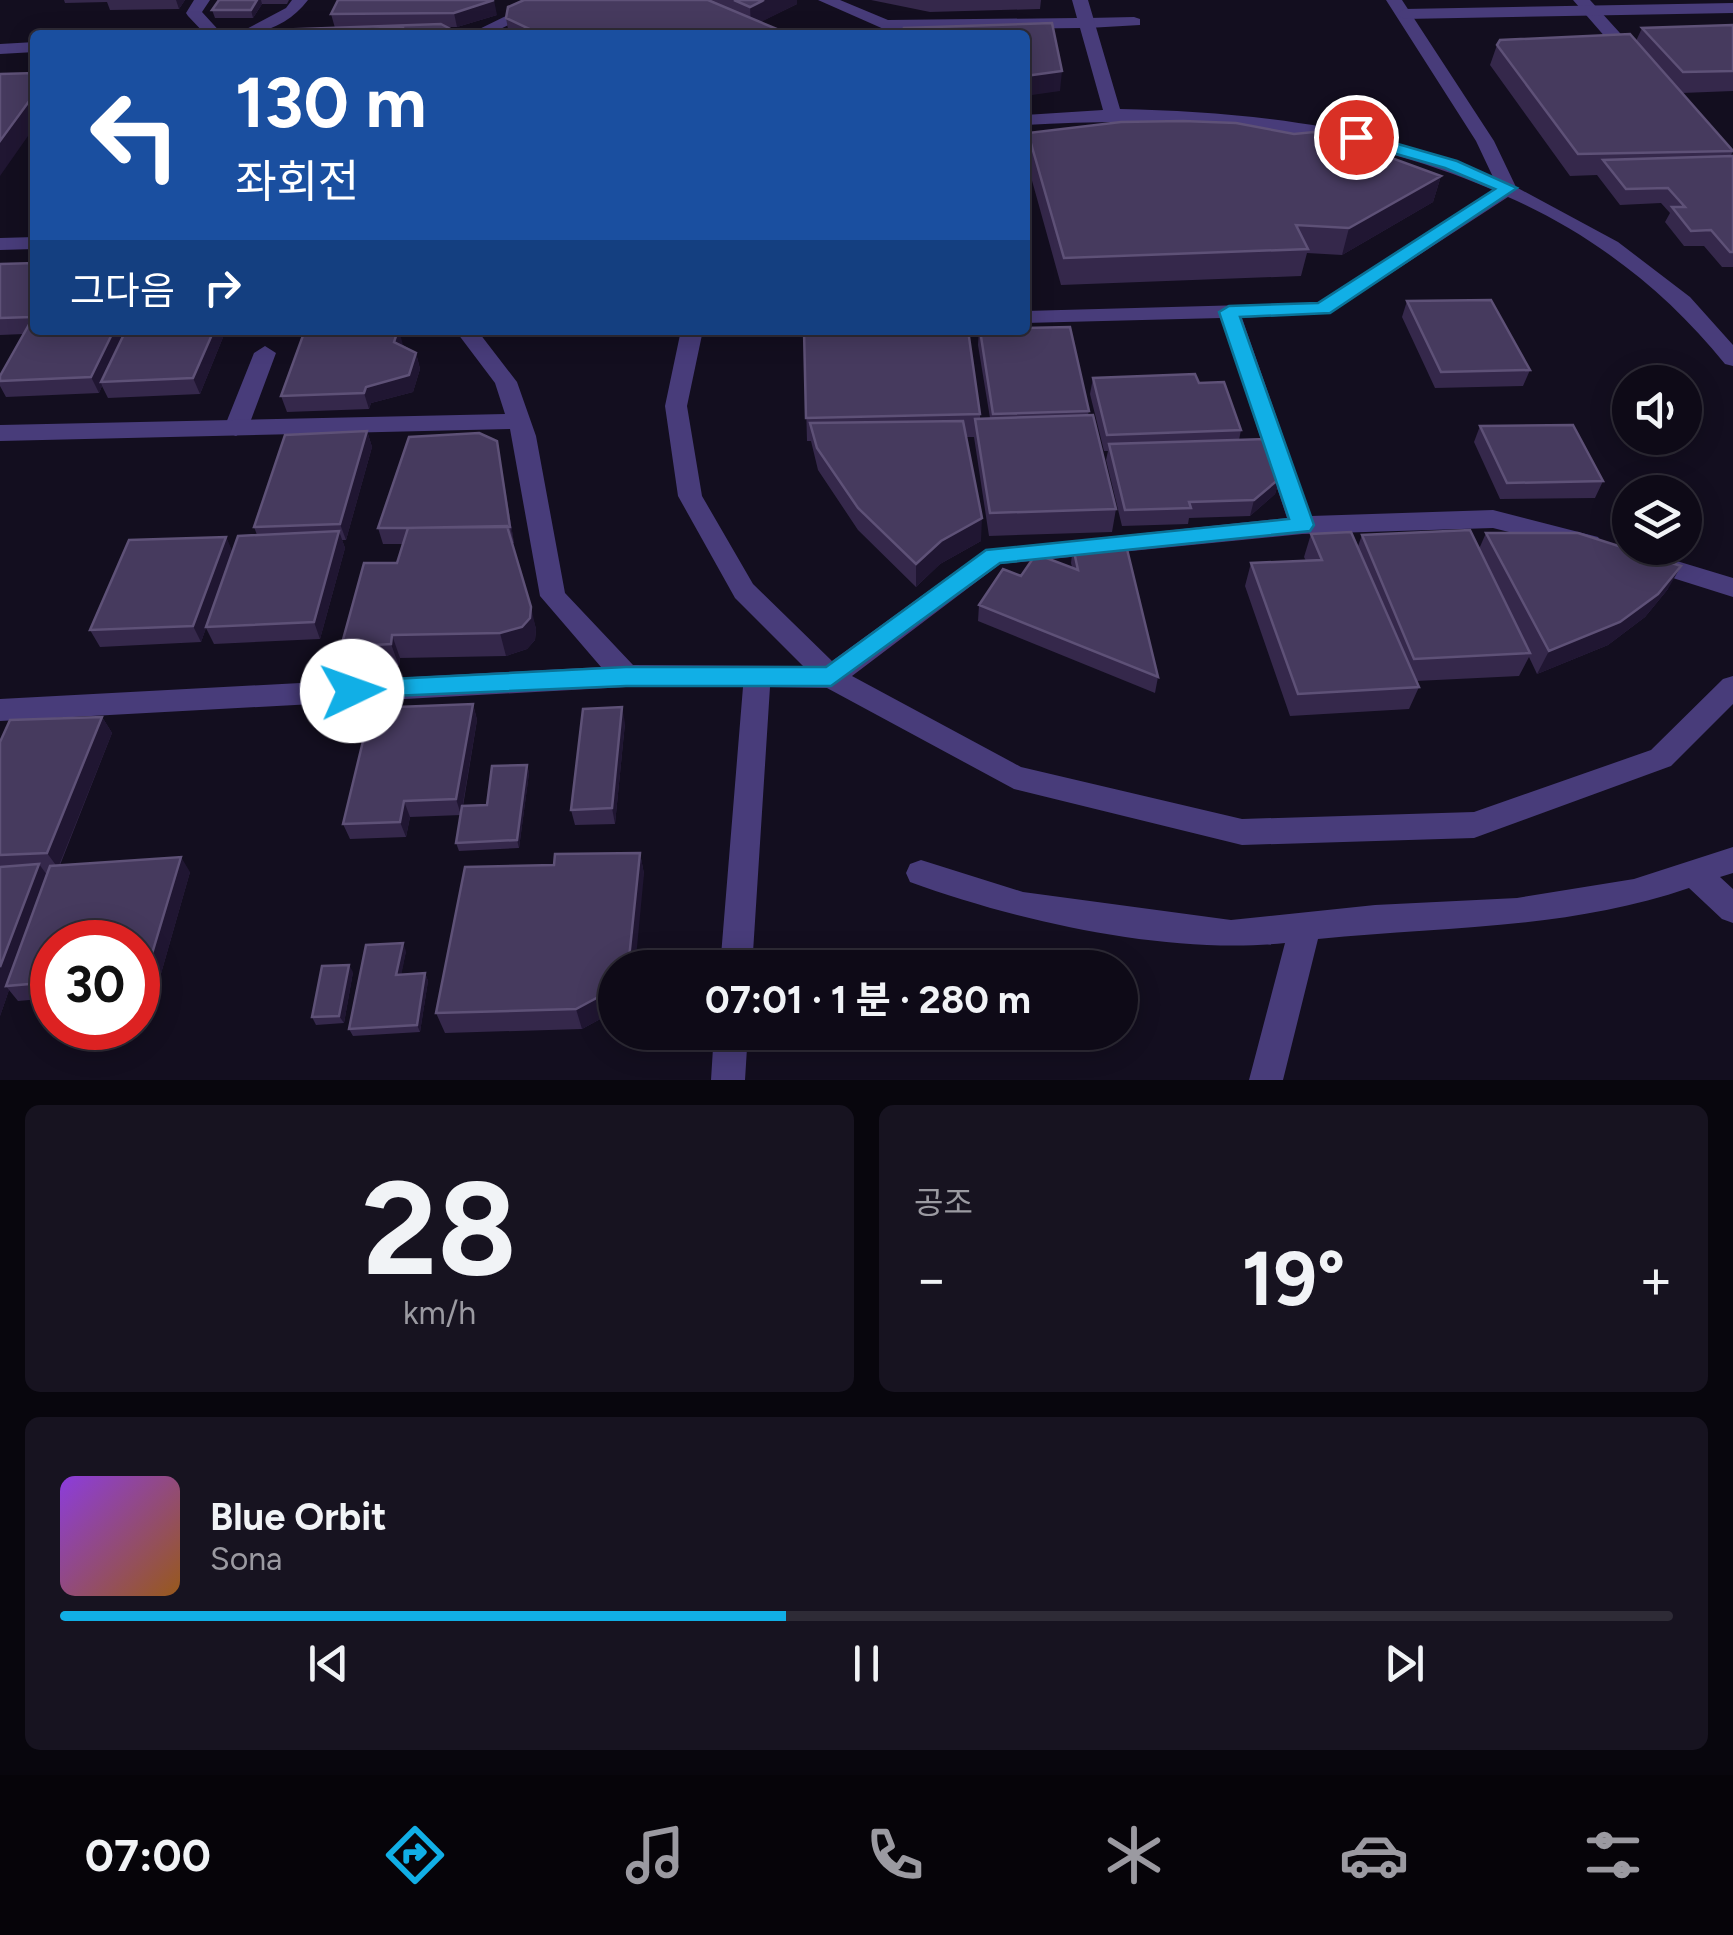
<!DOCTYPE html>
<html lang="ko">
<head>
<meta charset="utf-8">
<style>
  body { margin:0; font-family:Figtree,"Noto Sans KR",sans-serif; background:#171320; color:#f1f3f6; height:100vh; display:flex; flex-direction:column; font-size:38px; white-space:nowrap }
  * { box-sizing:border-box; margin:0 }
  p { font-size:32px; color:#9b9aa1 }
  .icon { flex:none; width:55px; height:55px; fill:none; stroke:currentColor; stroke-width:2; stroke-linecap:round; stroke-linejoin:round }
  .map { position:relative; height:1080px; overflow:hidden }
  .drawer { display:flex; flex-direction:column; gap:25px; padding:25px; background:#08060d; flex:1 }
  .drawer>* { flex:none }
  .hud { position:absolute; left:30px; top:30px; width:1000px; height:305px; border-radius:10px; box-shadow:0 5px 25px #0003,0 0 0 2px #2e2b36; background:#1a4fa0; color:#fff; overflow:hidden }
  .controls { position:absolute; left:1612px; top:365px; display:grid; gap:20px }
  .controls a { display:grid; place-items:center; width:90px; height:90px; border-radius:50%; background:#0e0a17; box-shadow:0 5px 25px #0003,0 0 0 2px #2e2b36; font-size:50px }
  .speed { position:absolute; left:30px; top:920px; display:flex; gap:20px; font-size:50px; font-weight:700; text-align:center }
  .speed>* { display:grid; place-content:center; width:130px; height:130px; border-radius:50%; background:#0e0a17; box-shadow:0 5px 25px #0003,0 0 0 2px #2e2b36; line-height:1 }
  .speed .limit { border:15px solid #d22; background:#fff; color:#111 }
  .pin { position:absolute; display:grid; place-items:center; width:85px; height:85px; color:#fff; margin:-42px; border:5px solid #fff; border-radius:50%; box-shadow:0 2px 10px #0007 }
  .me { position:absolute; width:110px; margin:-55px; rotate:87deg; stroke-linejoin:round; filter:drop-shadow(0 0 8px #0008) }
  .turn { display:flex; align-items:center; gap:35px; height:210px; padding:0 40px; font-size:45px }
  .turn .icon { width:130px; height:130px; stroke-width:2.5 }
  .turn b { display:block; font-size:70px; line-height:85px }
  .then { display:flex; align-items:center; height:95px; padding:0 40px; background:#0003; gap:20px; font-size:38px }
  .big { font-size:75px; font-weight:700; line-height:1.1 }
  .drawer .widget { flex:1; display:flex; flex-direction:column; justify-content:center; gap:15px; min-width:0; padding:0 35px; border-radius:15px; background:#171320 }
  .drawer .dial { align-items:center; gap:0 }
  .dial b { font-size:130px; line-height:1 }
  .song { display:flex; align-items:center; gap:30px }
  .cover { width:120px; height:120px; border-radius:15px; background:linear-gradient(135deg,hsl(270 70% 55%),hsl(30 70% 35%)) }
  .played { height:10px; border-radius:5px; background:linear-gradient(90deg,#11afe6 45%,#2e2b36 45%) }
  .keys { display:flex; justify-content:space-around; direction:ltr }
  .heat { display:flex; justify-content:space-between; align-items:center; font-size:55px; direction:ltr }
  .drawer .tiles { flex:1; display:grid; gap:25px; grid-template-columns:1fr 1fr }
  .widget:last-child { grid-column:span 2 }
  .trip { position:absolute; left:598px; top:950px; width:540px; height:100px; border-radius:50px; background:#0e0a17; box-shadow:0 5px 25px #0003,0 0 0 2px #2e2b36; font-weight:700; line-height:100px; text-align:center }
  .menu { display:flex; height:160px; justify-content:space-around; align-items:center; background:#060409; color:#9b9aa1 }
  .menu .icon { width:70px; height:70px }
  .menu .active { color:#11afe6 }
  .menu b { font-size:45px; color:#f1f3f6 }
  .map>svg:first-child { display:block }
  .lines { fill:none; stroke-linecap:round; stroke-linejoin:round }
  .service { fill:#483c7a; fill-rule:evenodd }
  .minor { fill:#483c7a; fill-rule:evenodd }
  .tertiary { fill:#483c7a; fill-rule:evenodd }
  .wall { fill:#35284b }
  .shaded-wall { fill:#201632 }
  .building { fill:#463a5e; stroke:#5e5177; stroke-width:2.5 }
  .route { fill:#11afe6; stroke:#0b7296; stroke-width:2.5 }
</style>
</head>
<body>
<div class="map">
<svg width="1733" height="1080" viewBox="0 0 1733 1080">
  <rect width="100%" height="100%" fill="#130e1f"/>
  <g class="lines">
    <path class="service" d="M1573,0H1590L1639,54V62H1627Z
      M1134,17L1140,19V25L1088,28L1080,23L1088,18Z
      M265,346L276,353L248,428L236,436L228,433L224,428L254,353Z
      M1733,847V873L1720,877L1733,889V923L1722,919L1689,888C1566,930 1445,926 1318,939L1283,1080H1249L1285,943C1168,955 1020,922 910,882L906,873L910,864L921,860L1023,892L1231,920L1375,905L1517,898L1634,879Z"/>
    <path class="minor" d="M194,0H210L202,12L223,35H206L188,16L186,13Z
      M292,0H308C291,23 263,35 235,35L286,8Z
      M539,0H560L488,35H467Z
      M818,0H840L888,20L1077,18L1072,0H1088L1120,109C1248,112 1374,125 1493,177L1476,141L1386,0H1402L1494,141L1516,187L1618,242L1690,297L1733,345V366L1725,364C1667,292 1594,235 1508,197L1330,313L1242,318L1311,516L1493,510L1598,537L1602,543L1598,549L1589,552L1493,528L1302,534L1000,564L852,676L1021,767L1242,819L1474,812L1651,750L1723,679L1733,676V704L1671,766L1474,838L1242,845L1014,789L827,688L770,687L752,968H720L743,687H626L0,721V699L601,667L540,596L510,429L0,441V425L505,414L495,383L455,330H477L517,382L536,436L565,593L633,665L803,666L735,598L678,496L665,406L681,330H703L687,406L702,496L753,584L832,661L985,550L1287,518L1221,318L1025,323V311L1318,303L1493,190C1343,125 1187,116 1025,125V115L1103,110L1080,28L886,30Z
      M35,42V52L0,54V44Z
      M35,237V249L0,250V238Z
      M1647,552L1733,578V597L1638,567L1634,561Z
      M714,1032H748L745,1080H711Z"/>
    <path class="tertiary" d="M1733,3V13L1404,19L1396,14L1404,9Z"/>
  </g>
  <path class="wall" d="M64,0H185L179,9L110,10L107,2L65,3Z
    M219,0H289L287,4H262L253,18H215L212,10Z
    M338,0L497,15L457,27L335,28L331,14Z
    M524,0H797V4L760,22L791,35H509L506,18Z
    M871,0H1041L1040,9L930,12Z
    M1733,25V91L1682,93L1733,151L1730,157L1733,156V267H1722L1704,246H1684L1665,222L1670,213L1661,203L1620,205L1597,175L1570,176L1490,65L1497,45L1636,41L1642,28Z
    M1028,133L1332,141L1375,152L1441,176L1433,202L1342,255L1307,253L1301,276L1061,285L1026,159Z
    M35,263V330H226L200,394L108,398L102,386L99,393L6,397L0,386V376L24,334L0,335V264Z
    M1407,301L1530,370L1523,386L1435,388L1402,317Z
    M804,330L980,414V418H990L978,345L979,330L1089,411L1088,415L1116,509L1112,532L989,536L974,437H966L981,541L940,564L916,587L858,530L818,470L811,441H807Z
    M403,345L416,353L420,369L413,392L371,403L369,409L287,412L281,396Z
    M1093,378L1241,430L1239,440L1280,478L1275,494L1250,516L1189,518L1188,524L1122,526L1106,460L1108,451H1104L1090,394Z
    M1480,426L1603,481L1595,498L1500,499L1474,442Z
    M367,431L372,447L346,540H342L345,548L320,639L214,644L206,628L201,642L100,647L90,630L226,537L232,552L257,535L254,527Z
    M497,441L514,543H512L536,629L535,640L527,649L506,656L400,658L399,666L349,670L341,647L397,563L402,544H383L378,528Z
    M1486,533L1668,589L1645,617L1608,645L1537,674L1529,657L1519,676L1416,681L1419,687L1409,709L1290,716L1245,586L1251,563L1306,561L1304,557L1311,534L1358,546L1362,535L1479,549Z
    M1073,547L1158,677L1155,693L978,621L979,605L1021,576L1072,567L1071,563Z
    M473,704L477,720L463,806L487,805L527,765L529,773L519,848L459,851L456,843L461,815L410,817L406,837L350,839L343,824Z
    M102,717L112,733L60,865L190,872L150,1012L138,1013V942H52V998L18,1001L9,990L0,1016V742Z
    M625,723L615,824L575,825L571,810Z
    M640,853L644,874L615,968V1011L582,1029L445,1033L436,1013L554,865Z
    M406,951L401,974L425,973L428,981L420,1032L353,1036L349,1029Z
    M353,972L344,1023L316,1025L312,1017Z"/>
  <path class="shaded-wall" d="M176,0H185L179,9Z
    M257,0H261L262,4L253,18L251,10Z
    M494,0L497,15L457,27L454,13Z
    M764,0H797V4L751,27L750,7Z
    M1062,71L1060,91L1025,96V76Z
    M35,93V126L0,176V141Z
    M1441,176L1433,202L1342,255L1349,228Z
    M114,330H126L101,382L102,386L99,393L91,377Z
    M214,330H226L200,394L193,378Z
    M399,330L403,345L399,358L394,342Z
    M416,353L420,369L413,392L371,403L369,409L364,393L366,387Z
    M367,431L372,447L346,540L340,524Z
    M497,441L500,457L514,543L510,527Z
    M1280,478L1275,494L1250,516L1254,500Z
    M982,518L981,541L940,564L916,587V564L941,541Z
    M339,531L345,548L320,639L314,622Z
    M226,537L233,553L201,642L193,626Z
    M1681,566L1668,589L1645,617L1608,645L1537,674L1549,651Z
    M531,607L536,629L535,640L527,649L506,656L500,633Z
    M392,635L400,658L399,666L391,644Z
    M473,704L477,720L461,815L456,799Z
    M622,707L625,723L615,824L612,808Z
    M102,717L112,733L58,868L47,853Z
    M527,765L529,773L519,848L517,840Z
    M404,801L410,817L406,837L400,822Z
    M640,853L644,874L635,968H628Z
    M181,857L190,872L150,1012L139,997Z
    M39,864L50,879L6,986L9,990L0,1016V967Z
    M403,943L406,951L400,982L396,975Z
    M349,965L353,972L344,1023L339,1016Z
    M425,973L428,981L420,1032L417,1025Z
    M615,988V1011L582,1029L576,1009Z"/>
  <path class="building" d="M219,0H257L251,10H212Z
    M338,0H494L454,13L331,14Z
    M524,0H708L791,35H542L506,18L508,7Z
    M734,0H764L750,7Z
    M1052,23L1062,71L1025,76V35H905L904,28Z
    M441,24L462,35H404L403,27L293,35H272L273,30Z
    M1733,25V71L1683,72L1642,28Z
    M403,27L401,35H293Z
    M1630,34L1733,151L1578,154L1497,45L1500,40Z
    M35,73V93L0,141V74Z
    M1183,121L1236,123L1294,134L1314,132L1332,141L1367,143L1375,152L1441,176L1349,228L1296,225L1308,249L1064,258L1028,133L1121,122Z
    M1733,156V252H1730L1711,230L1691,231L1672,207H1685L1668,188L1626,189L1603,160Z
    M35,263V309L31,317L0,318V264Z
    M1491,300L1530,370L1441,372L1407,301Z
    M31,321H35V330H114L91,377L0,381V376Z
    M1070,327L1089,411L993,414L980,330H1025V328Z
    M126,330H214L193,378L101,382Z
    M305,330H398L394,342L416,353L409,375L366,387L364,393L281,396Z
    M804,330H968L980,414L806,418Z
    M1195,374L1199,383L1224,382L1241,430L1107,435L1093,378Z
    M1093,415L1116,509L990,513L975,419Z
    M963,421L982,518L941,541L916,564L858,508L817,448L810,423Z
    M1573,425L1603,481L1507,483L1480,426Z
    M367,431L340,524L254,527L285,435Z
    M479,433L497,441L510,527L378,528L409,437Z
    M1266,439L1280,478L1254,500L1189,502L1191,508L1125,510L1109,444Z
    M507,526L531,607L530,618L522,627L500,633L392,635L391,644L341,647L364,563H397L408,528Z
    M1470,530L1530,653L1414,659L1362,535Z
    M339,531L314,622L206,627L238,536Z
    M1351,532L1419,687L1298,694L1251,563L1322,560L1311,534Z
    M1486,533H1578L1681,566L1658,594L1620,622L1549,651Z
    M226,537L193,626L90,630L129,540Z
    M1126,545L1158,677L979,605L1003,569L1021,576L1036,554L1078,570L1073,547Z
    M473,704L456,799L404,801L400,822L343,824L371,708Z
    M622,707L612,808L571,810L583,709Z
    M102,717L47,853L0,855V742L10,720Z
    M527,765L517,840L456,843L462,806L487,805L492,766Z
    M640,853L628,968H615V988L576,1009L436,1013L465,867L554,865L555,854Z
    M181,857L139,997L138,998V942H52V982L6,986L50,866Z
    M39,864L0,967V867Z
    M403,943L396,975L425,973L417,1025L349,1029L366,945Z
    M349,965L339,1016L312,1017L322,966Z"/>
  <path class="route" d="M1356,132L1457,161L1517,188L1330,313L1240,317L1314,525L1310,531L1000,563L831,686H626L343,698L339,691L343,684L352,681L626,667H826L986,550L1289,519L1219,312L1229,306L1318,303L1495,189L1445,168L1351,141L1348,137Z"/>
</svg>
<div class="controls">
<a><svg class="icon" aria-label="sound" viewBox="0 0 24 24"><path d="M4 9h4l5-4v14l-5-4H4zM17 9q2 3 0 6"/></svg></a>
<a><svg class="icon" aria-label="layers" viewBox="0 0 24 24"><path d="M12 4l9 5-9 5-9-5zM3 14l9 5 9-5"/></svg></a>
</div>
<div class="speed"><div class="limit">30</div></div>
<div class="pin" style="left:1356px;top:137px;background:#d93025"><svg class="icon" aria-label="arrive" viewBox="0 0 24 24"><path d="M6 21V4h12l-3 4 3 4H6"/></svg></div>
<svg class="me" style="left:352px;top:691px" viewBox="-20 -20 40 40"><circle r="19" fill="#fff"/><path d="M0-13L10 11 0 6-10 11z" fill="#11afe6"/></svg>
<div class="trip">07:01 · 1 분 · 280 m</div>
<div class="hud">
<div class="turn"><svg class="icon" aria-label="left" viewBox="0 0 24 24"><path d="M17 20v-9H6M10 6l-5 5 5 5"/></svg><div><b>130 m</b>좌회전</div></div>
<div class="then">그다음<svg class="icon" aria-label="right" viewBox="0 0 24 24"><path d="M7 20v-9h11M14 6l5 5-5 5"/></svg></div>
</div>
</div>
<section class="drawer">
<div class="tiles">
<div class="widget dial"><b>28</b><p>km/h</p></div>
<div class="widget"><p>공조</p>
<div class="heat"><a>−</a><b class="big">19°</b><a>+</a></div>
</div>
<div class="widget">
<div class="song"><i class="cover"></i><div><b>Blue Orbit</b><p>Sona</p></div></div>
<div class="played"></div>
<div class="keys"><svg class="icon" aria-label="previous" viewBox="0 0 24 24"><path d="M18 5L8 12l10 7zM5 5v14"/></svg><svg class="icon" aria-label="pause" viewBox="0 0 24 24"><path d="M8 5v14M16 5v14"/></svg><svg class="icon" aria-label="next" viewBox="0 0 24 24"><path d="M6 5l10 7-10 7zM19 5v14"/></svg></div>
</div>
</div>
</section>
<nav class="menu">
<b>07:00</b>
<svg class="icon active" aria-label="directions" viewBox="0 0 24 24"><path d="M12 3l9 9-9 9-9-9zM9 14v-3h6M13 9l2 2-2 2"/></svg>
<svg class="icon" aria-label="music" viewBox="0 0 24 24"><path d="M9 18V5l10-2v13"/><circle cx="6" cy="18" r="3"/><circle cx="16" cy="16" r="3"/></svg>
<svg class="icon" aria-label="phone" viewBox="0 0 24 24"><path d="M5 4h4l2 5-3 2q2 4 5 5l2-3 5 2v4C11 20 4 13 5 4z"/></svg>
<svg class="icon" aria-label="climate" viewBox="0 0 24 24"><path d="M12 3v18M4 7l16 10M4 17L20 7"/></svg>
<svg class="icon" aria-label="car" viewBox="0 0 24 24"><path d="M5 17H2v-5l4-1 3-4h7l3 4 3 1v5h-3M9 17h6M6 11h13"/><circle cx="7" cy="17" r="2"/><circle cx="17" cy="17" r="2"/></svg>
<svg class="icon" aria-label="filters" viewBox="0 0 24 24"><path d="M4 7h16M4 17h16"/><circle cx="9" cy="7" r="2"/><circle cx="15" cy="17" r="2"/></svg>
</nav>
</body>
</html>
